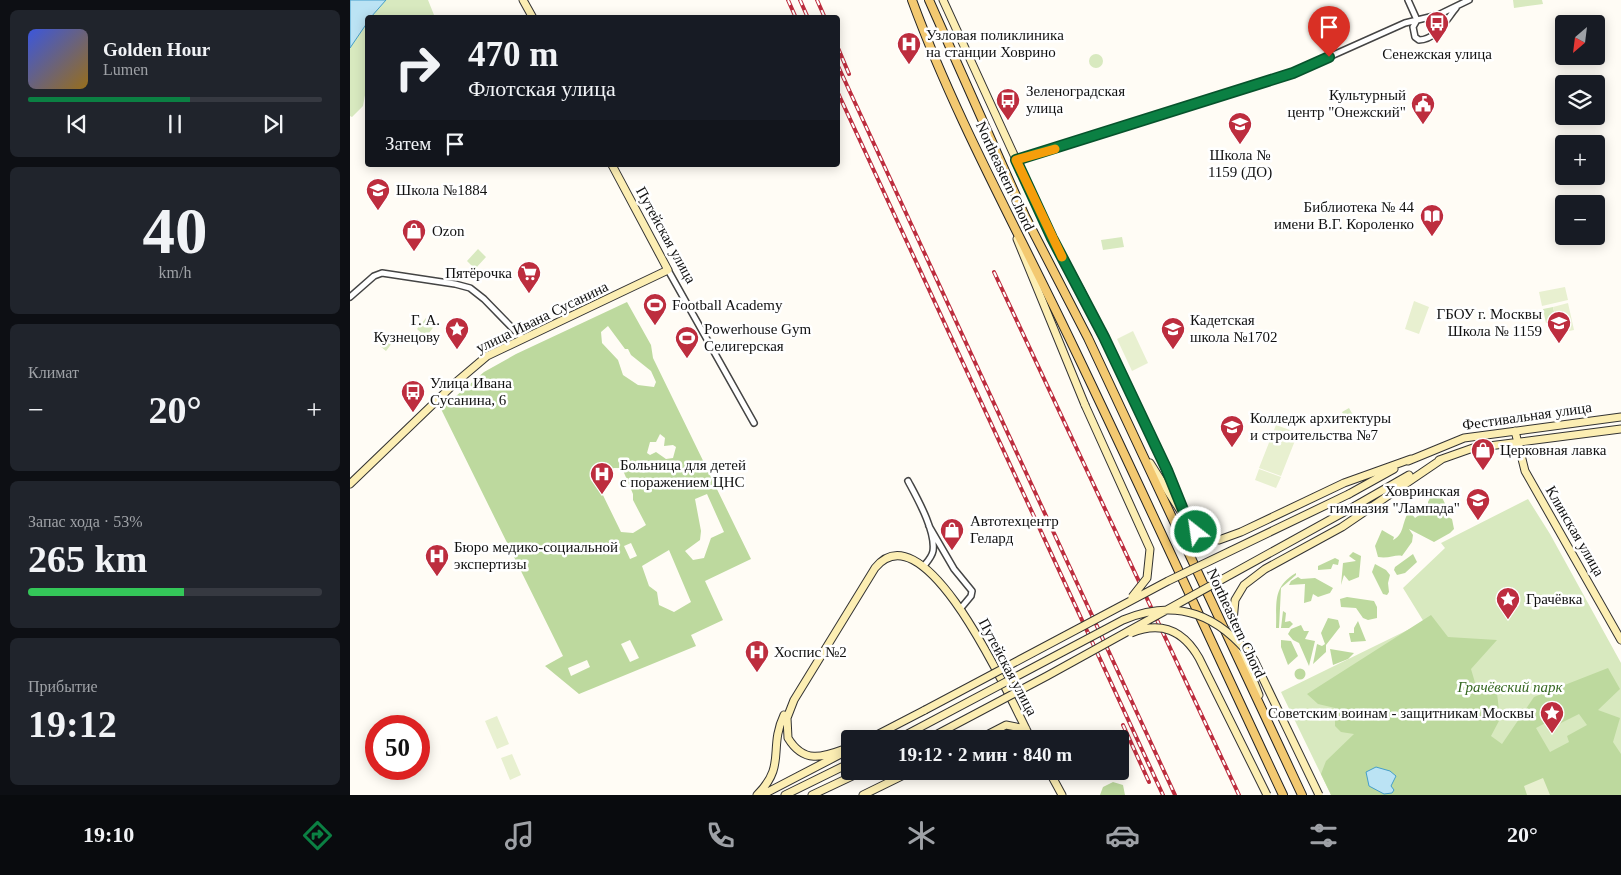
<!DOCTYPE html>
<html lang="ru">
<head>
<meta charset="utf-8">
<style>
  body { margin:0; font-family:Georgia,serif; background:#20242c; color:#f1f3f6; height:100vh; display:flex; flex-direction:column; font-size:19px; white-space:nowrap }
  * { box-sizing:border-box; margin:0 }
  p { font-size:16px; color:#9ea1a6 }
  .icon { flex:none; width:28px; height:28px; fill:none; stroke:currentColor; stroke-width:2; stroke-linecap:round; stroke-linejoin:round }
  .map { position:relative; flex:1; overflow:hidden }
  .drawer { display:flex; flex-direction:column; gap:10px; padding:10px; background:#0d0f14; width:350px }
  .drawer>* { flex:none }
  .guide { position:absolute; left:15px; top:15px; width:475px; height:152px; border-radius:5px; box-shadow:0 2px 12px #0003; background:#171b24; color:#f1f3f6; overflow:hidden }
  .needle { width:32px; rotate:208deg }
  .tools { position:absolute; left:1205px; top:15px; display:grid; gap:10px }
  .tools a { display:grid; place-items:center; width:50px; height:50px; border-radius:5px; background:#171b24; box-shadow:0 2px 12px #0003; font-size:25px }
  .speed { position:absolute; left:15px; top:715px; display:flex; gap:10px; font-size:25px; font-weight:700; text-align:center }
  .speed>* { display:grid; place-content:center; width:65px; height:65px; border-radius:50%; background:#171b24; box-shadow:0 2px 12px #0003; line-height:1 }
  .speed .limit { border:8px solid #d22; background:#fff; color:#111 }
  .pin { position:absolute; display:grid; place-items:center; width:42px; height:42px; color:#fff; margin:-51px -21px; border-radius:50% 50% 50% 0; rotate:-45deg; box-shadow:0 0 5px #0007 }
  .pin .icon { rotate:45deg }
  .me { position:absolute; width:55px; margin:-28px; rotate:330deg; stroke-linejoin:round; filter:drop-shadow(0 0 4px #0008) }
  .turn { display:flex; align-items:center; gap:18px; height:105px; padding:0 20px; font-size:22px }
  .turn .icon { width:65px; height:65px; stroke-width:2.5 }
  .turn b { display:block; font-size:35px; line-height:42px }
  .then { display:flex; align-items:center; height:48px; padding:0 20px; background:#0003; gap:10px; font-size:19px }
  .big { font-size:38px; font-weight:800; line-height:1.1 }
  .drawer .card { flex:1; display:flex; flex-direction:column; justify-content:center; gap:8px; min-width:0; padding:0 18px; border-radius:8px; background:#20242c }
  .drawer .dial { align-items:center; gap:0 }
  .dial b { font-size:65px; line-height:1 }
  .song { display:flex; align-items:center; gap:15px }
  .cover { width:60px; height:60px; border-radius:8px; background:linear-gradient(135deg,hsl(230 70% 55%),hsl(40 70% 35%)) }
  .played { height:5px; border-radius:2px; background:linear-gradient(90deg,#0b8043 55%,#363941 55%) }
  .keys { display:flex; justify-content:space-around; direction:ltr }
  .heat { display:flex; justify-content:space-between; align-items:center; font-size:28px; direction:ltr }
  .charge { height:8px; border-radius:4px; background:linear-gradient(90deg,#34c759 53%,#363941 0) }
  .trip { position:absolute; left:491px; top:730px; width:288px; height:50px; border-radius:5px; background:#171b24; box-shadow:0 2px 12px #0003; font-weight:800; line-height:50px; text-align:center }
  .tabs { display:flex; height:80px; justify-content:space-around; align-items:center; background:#090b0e; color:#9ea1a6 }
  .tabs .icon { width:35px; height:35px }
  .tabs .current { color:#0b8043 }
  .tabs b { font-size:22px; color:#f1f3f6 }
  main { display:flex; flex:1; min-height:0 }
  .map>svg:first-child { display:block }
  .green { fill:#d8e9bf }
  .forest { fill:#bdd99e; fill-rule:evenodd }
  .pitch { fill:#e8f0d0 }
  .water { fill:#bbe3f4; stroke:#459ec9 }
  .lines { fill:none; stroke-linecap:round; stroke-linejoin:round }
  .street-casing { stroke:#444; stroke-width:8 }
  .secondary-casing { stroke:#333; stroke-width:9 }
  .primary-casing { stroke:#222; stroke-width:10 }
  .street { stroke:#fff; stroke-width:5 }
  .secondary { stroke:#fceeb3; stroke-width:7 }
  .primary { stroke:#f3c971; stroke-width:8 }
  .rail-casing { stroke:#bd2d3e; stroke-width:4 }
  .rail { stroke:#fff; stroke-width:2; stroke-dasharray:5.5; stroke-linecap:butt }
  .secondary-bridge-casing { stroke:#333; stroke-width:9; stroke-linecap:butt }
  .secondary-bridge { stroke:#fceeb3; stroke-width:7 }
  .route-casing { stroke:#07532c; stroke-width:12 }
  .route { stroke:#0b8043; stroke-width:9 }
  .slow { stroke:#f59e0b; stroke-width:9 }
  .labels { text-anchor:middle; dominant-baseline:central; stroke-width:5; stroke-linejoin:round; paint-order:stroke }
  .poi-label { font-size:15px; fill:#111; stroke:#fff; text-anchor:start }
  .street-label { font-size:15px; fill:#111; stroke:#fff }
  .park-label { font-size:15px; font-style:italic; fill:#366822; stroke:#fff }
</style>
</head>
<body>
<main>
<section class="drawer">
<div class="card">
<div class="song"><i class="cover"></i><div><b>Golden Hour</b><p>Lumen</p></div></div>
<div class="played"></div>
<div class="keys"><svg class="icon" aria-label="previous" viewBox="0 0 24 24"><path d="M18 5L8 12l10 7zM5 5v14"/></svg><svg class="icon" aria-label="pause" viewBox="0 0 24 24"><path d="M8 5v14M16 5v14"/></svg><svg class="icon" aria-label="next" viewBox="0 0 24 24"><path d="M6 5l10 7-10 7zM19 5v14"/></svg></div>
</div>
<div class="card dial"><b>40</b><p>km/h</p></div>
<div class="card"><p>Климат</p>
<div class="heat"><a>−</a><b class="big">20°</b><a>+</a></div>
</div>
<div class="card"><p>Запас хода · 53%</p><b class="big">265 km</b><div class="charge"></div></div>
<div class="card"><p>Прибытие</p><b class="big">19:12</b></div>
</section>
<div class="map">
<svg width="1271" height="795" viewBox="0 0 1271 795">
  <rect width="100%" height="100%" fill="#fffcf5"/>
  <path class="green" d="M0,0H78L84,15L78,18H18L17,84L13,106L2,117L0,116Z
    M1163,0H1192L1193,4L1164,8Z
    M739 61a7 7 0 1 1 14 0a7 7 0 1 1-14 0Z
    M772,237L774,247L753,250L751,240Z
    M128,249L136,257L125,269L117,261Z
    M1203,307L1206,321L1196,323L1193,309Z
    M76,318L85,325L76,337L67,329Z
    M39,333L46,338L36,351L30,346Z
    M999,408L1007,422L999,426L992,412Z
    M1178,499L1200,534L1271,663V795H981L931,692L1074,622L1053,588L1095,548L1091,543Z"/>
  <path class="forest" d="M277,302L301,345L303,358L401,559L355,581L373,620L341,635L346,646L229,694L195,666L213,656L91,409L134,372L166,354ZM258,326L275,349H278L281,355L301,371L306,382L304,387L288,385L273,375L268,360L252,343L251,332ZM310,434L315,438L314,446L323,445L326,447L323,458L316,459L306,452L300,455L297,453L300,442H306ZM264,468H272L283,494V500L296,525L283,533L271,532L248,485L249,473ZM357,494L374,532L361,538L354,558L343,560L335,551L350,540L351,531L345,499ZM281,543L287,556L280,559L274,546ZM319,550L341,602L324,612L309,605L307,592L299,586L292,566ZM280,640L289,658L280,662L271,644ZM237,660L240,667L221,676L218,668Z
    M1083,492L1090,493L1097,508L1092,514L1102,519L1104,529L1100,533L1084,542L1059,529L1063,535L1062,542L1052,556C1046,554 1039,559 1028,557L1025,546L1032,530L1044,537L1043,540C1054,535 1052,523 1058,513H1061L1065,518L1072,513L1076,516L1078,515V502Z
    M1003,552L1011,556L1009,577L999,581L994,575L991,585L993,563L1006,561L999,556Z
    M1063,554L1067,562L1055,573L1047,575L1044,570L1045,567Z
    M985,558L989,560L988,565L983,564L981,569L968,570V566Z
    M1025,564L1036,570L1040,575L1038,583L1039,592L1037,595L1033,594L1022,572Z
    M946,573V575L931,588L929,628H926C927,603 922,587 946,573Z
    M948,577L951,579L965,578L983,588L980,593L968,597L963,594L961,601L954,603L955,584L939,585L941,581Z
    M997,597L1024,601L1027,607V618L1018,620L1013,618L1006,608L991,607L990,599Z
    M933,611L936,613L935,622L940,621L943,624L939,628H931Z
    M1081,615L1098,637L1147,640L1121,669L1126,686L1147,693L1150,719L1141,736L1152,744L1184,697L1258,668L1270,689L1248,710L1270,718L1263,742L1271,754V795H981L971,774L976,761L1004,734L991,732L985,726V708L968,704L957,694ZM1229,714L1237,725L1217,736L1219,742L1200,752L1186,728L1205,718L1209,724Z
    M978,618L988,620L990,627L976,645V652L963,664L967,644L972,646L975,644L971,633Z
    M1008,621L1016,641L1001,642L999,633H1004V628Z
    M951,625L954,631H959L955,639L965,641L959,666L949,643L943,640L938,634L941,629Z
    M931,640L941,641L948,656L938,665L931,647Z
    M980,649L1004,653L998,659L983,665Z
    M944.5 674a5.5 5.5 0 1 1 11 0a5.5 5.5 0 1 1-11 0Z
    M763,782L773,785L775,795H750L753,787Z"/>
  <path class="pitch" d="M1215,287L1218,300L1192,306L1189,292Z
    M1064,301L1079,307L1069,334L1055,329Z
    M1218,303L1224,330L1209,333L1203,307Z
    M783,331L798,363L782,371L767,339Z
    M926,425L948,433L931,476L909,468Z
    M909,469L931,477L926,488L905,480Z
    M147,716L159,744L147,749L135,721Z
    M162,754L171,775L160,780L151,758Z
    M1193,778L1200,795H1177L1174,786Z"/>
  <path class="water" d="M0,0H36L21,17L18,18L17,23L0,48Z
    M1026,767L1040,771L1046,776L1041,786L1044,790L1042,793L1034,794L1019,786L1016,772Z"/>
  <g class="lines">
    <g class="street-casing">
      <path id="street" d="M1058,0L1067,20
        M1067,20L1063,27L1065,37L1069,40C1086,40 1096,20 1106,8
        M665,161L943,73L1055,23L1088,15L1119,0
        M318,270L404,423
        M0,297L24,276L32,273L105,284L120,288L134,299L172,338
        M558,481C567,498 586,531 583,551C582,557 577,562 573,567
        M579,526L604,569L622,591L621,596L611,608"/>
    </g>
    <g class="secondary-casing">
      <path id="secondary" d="M173,0L183,18
        M593,0L702,238L731,291L799,431L838,522
        M667,239L735,405
        M1165,431L1175,471L1271,640
        M1089,460L1123,448L1271,429
        M1058,461L1114,438L1271,417
        M800,463L842,529L856,538L869,540L891,532L994,483L1061,459
        M0,484L104,384L137,356L318,270L262,165
        M999,494L1044,469
        M1005,506L1059,475
        M909,695L887,639L883,621L885,600L894,585L915,569L992,527L1092,459
        M519,739L575,710
        M629,739L656,725L676,729
        M500,747C475,756 455,766 438,738L437,718L444,700L525,568C576,504 664,707 681,739
        M699,771L712,795
        M407,795C437,765 418,749 434,715
        M412,795L489,755
        M435,795L500,763
        M462,795L513,771
        M513,795L562,771"/>
    </g>
    <g class="primary-casing">
      <path id="primary" d="M562,0C606,120 669,232 724,348C795,496 863,646 933,795
        M579,0L675,216L738,338L952,795"/>
    </g>
    <use href="#street" class="street"/>
    <use href="#secondary" class="secondary"/>
    <use href="#primary" class="primary"/>
    <g class="rail-casing">
      <path id="rail" d="M438,0L446,18
        M450,0L458,18
        M467,0L475,18
        M488,48L499,74
        M488,66L825,795
        M488,93L813,795
        M644,272L889,795
        M773,725L799,782"/>
    </g>
    <use href="#rail" class="rail"/>
    <g class="secondary-bridge-casing">
      <path id="secondary-bridge" d="M735,405L800,549L797,578L782,597
        M781,633C811,621 833,630 849,658L917,795
        M575,710L818,581L999,494
        M548,739L773,620C828,597 869,615 904,660L969,795
        M578,739L697,676L1005,506"/>
    </g>
    <use href="#secondary-bridge" class="secondary-bridge"/>
  </g>
  <g class="lines">
    <g class="route-casing">
      <path id="route" d="M846,532L838,522L817,470L754,337L702,238L666,160L943,73L979,57"/>
    </g>
    <use href="#route" class="route"/>
    <path class="slow" d="M705,149L666,160L712,257"/>
  </g>
  <defs>
    <g id="bus-pin" transform="scale(1.25)"><path d="M0 17L-7.5 6A9.5 9.5 0 1 1 7.5 6Z" fill="#bd2d3e" stroke="#fff"/><path d="M-5-6H5V4H4V6H2V4H-2V6H-4V4H-5ZM-3.5-4V0h7V-4ZM-3.5 1.2v1.5H-2V1.2ZM2 1.2v1.5H3.5V1.2Z" fill="#fff"/></g>
    <g id="hospital-pin" transform="scale(1.25)"><path d="M0 17L-7.5 6A9.5 9.5 0 1 1 7.5 6Z" fill="#bd2d3e" stroke="#fff"/><path d="M-5-5h3v3.5h4V-5h3V5h-3V1.5h-4V5h-3Z" fill="#fff"/></g>
    <g id="civic-pin" transform="scale(1.25)"><path d="M0 17L-7.5 6A9.5 9.5 0 1 1 7.5 6Z" fill="#bd2d3e" stroke="#fff"/><path d="M-.6-6.5H3V-4.5H.6V-3L4-1V1h2V6H-6V1h2V-1L-.6-3ZM-1.2 2.5V6h2.4V2.5Z" fill="#fff"/></g>
    <g id="school-pin" transform="scale(1.25)"><path d="M0 17L-7.5 6A9.5 9.5 0 1 1 7.5 6Z" fill="#bd2d3e" stroke="#fff"/><path d="M0-5L7-2L0 1L-7-2ZM-4 1L0 2.5L4 1V4Q0 6-4 4Z" fill="#fff"/></g>
    <g id="library-pin" transform="scale(1.25)"><path d="M0 17L-7.5 6A9.5 9.5 0 1 1 7.5 6Z" fill="#bd2d3e" stroke="#fff"/><path d="M-6-4Q-3-5.5-.7-3.5V5Q-3 3-6 4ZM6-4Q3-5.5 .7-3.5V5Q3 3 6 4Z" fill="#fff"/></g>
    <g id="shop-pin" transform="scale(1.25)"><path d="M0 17L-7.5 6A9.5 9.5 0 1 1 7.5 6Z" fill="#bd2d3e" stroke="#fff"/><path d="M-5-2.5h2.3a2.7 3.5 0 0 1 5.4 0H5L5.5 6h-11ZM-1.5-2.5h3a1.5 2.3 0 0 0-3 0Z" fill="#fff"/></g>
    <g id="supermarket-pin" transform="scale(1.25)"><path d="M0 17L-7.5 6A9.5 9.5 0 1 1 7.5 6Z" fill="#bd2d3e" stroke="#fff"/><path d="M-6-5.5h2.5l.6 2H6L4.5 2H-2.5L-4.4-4H-6ZM-1.5 3.2a1.3 1.3 0 1 0 .1 0ZM3 3.2a1.3 1.3 0 1 0 .1 0Z" fill="#fff"/></g>
    <g id="stadium-pin" transform="scale(1.25)"><path d="M0 17L-7.5 6A9.5 9.5 0 1 1 7.5 6Z" fill="#bd2d3e" stroke="#fff"/><path d="M0-5a6.5 5 0 1 0 0 10a6.5 5 0 1 0 0-10ZM-3.5-1.8h7v3.6h-7Z" fill="#fff"/></g>
    <g id="sight-pin" transform="scale(1.25)"><path d="M0 17L-7.5 6A9.5 9.5 0 1 1 7.5 6Z" fill="#bd2d3e" stroke="#fff"/><path d="M0-6L1.8-2.2L6-1.7L2.9 1.2L3.7 5.4L0 3.3L-3.7 5.4L-2.9 1.2L-6-1.7L-1.8-2.2Z" fill="#fff"/></g>
    <g id="university-pin" transform="scale(1.25)"><path d="M0 17L-7.5 6A9.5 9.5 0 1 1 7.5 6Z" fill="#bd2d3e" stroke="#fff"/><path d="M0-5L7-2L0 1L-7-2ZM-4 1L0 2.5L4 1V4Q0 6-4 4Z" fill="#fff"/></g>
  </defs>
  <g fill-rule="evenodd">
    <use href="#bus-pin" x="1087" y="23"/>
    <use href="#hospital-pin" x="559" y="44"/>
    <use href="#bus-pin" x="658" y="100"/>
    <use href="#civic-pin" x="1073" y="104"/>
    <use href="#school-pin" x="890" y="124"/>
    <use href="#school-pin" x="28" y="190"/>
    <use href="#library-pin" x="1082" y="216"/>
    <use href="#shop-pin" x="64" y="231"/>
    <use href="#supermarket-pin" x="179" y="273"/>
    <use href="#stadium-pin" x="305" y="305"/>
    <use href="#school-pin" x="1209" y="323"/>
    <use href="#sight-pin" x="107" y="329"/>
    <use href="#school-pin" x="823" y="329"/>
    <use href="#stadium-pin" x="337" y="338"/>
    <use href="#bus-pin" x="63" y="392"/>
    <use href="#university-pin" x="882" y="427"/>
    <use href="#shop-pin" x="1133" y="450"/>
    <use href="#hospital-pin" x="252" y="474"/>
    <use href="#school-pin" x="1128" y="500"/>
    <use href="#shop-pin" x="602" y="530"/>
    <use href="#hospital-pin" x="87" y="556"/>
    <use href="#sight-pin" x="1158" y="599"/>
    <use href="#hospital-pin" x="407" y="652"/>
    <use href="#sight-pin" x="1202" y="713"/>
  </g>
  <g class="labels">
    <g class="poi-label">
      <text x="576" y="35">Узловая поликлиника<tspan x="576" dy="17">на станции Ховрино</tspan></text>
      <text x="1087" y="54" text-anchor="middle">Сенежская улица</text>
      <text x="676" y="91">Зеленоградская<tspan x="676" dy="17">улица</tspan></text>
      <text x="1056" y="95" text-anchor="end">Культурный<tspan x="1056" dy="17">центр "Онежский"</tspan></text>
      <text x="890" y="155" text-anchor="middle">Школа №<tspan x="890" dy="17">1159 (ДО)</tspan></text>
      <text x="46" y="190">Школа №1884</text>
      <text x="1064" y="207" text-anchor="end">Библиотека № 44<tspan x="1064" dy="17">имени В.Г. Короленко</tspan></text>
      <text x="82" y="231">Ozon</text>
      <text x="162" y="273" text-anchor="end">Пятёрочка</text>
      <text x="322" y="305">Football Academy</text>
      <text x="1192" y="314" text-anchor="end">ГБОУ г. Москвы<tspan x="1192" dy="17">Школа № 1159</tspan></text>
      <text x="90" y="320" text-anchor="end">Г. А.<tspan x="90" dy="17">Кузнецову</tspan></text>
      <text x="840" y="320">Кадетская<tspan x="840" dy="17">школа №1702</tspan></text>
      <text x="354" y="329">Powerhouse Gym<tspan x="354" dy="17">Селигерская</tspan></text>
      <text x="80" y="383">Улица Ивана<tspan x="80" dy="17">Сусанина, 6</tspan></text>
      <text x="900" y="418">Колледж архитектуры<tspan x="900" dy="17">и строительства №7</tspan></text>
      <text x="1150" y="450">Церковная лавка</text>
      <text x="270" y="465">Больница для детей<tspan x="270" dy="17">с поражением ЦНС</tspan></text>
      <text x="1110" y="491" text-anchor="end">Ховринская<tspan x="1110" dy="17">гимназия "Лампада"</tspan></text>
      <text x="620" y="521">Автотехцентр<tspan x="620" dy="17">Гелард</tspan></text>
      <text x="104" y="547">Бюро медико-социальной<tspan x="104" dy="17">экспертизы</tspan></text>
      <text x="1176" y="599">Грачёвка</text>
      <text x="424" y="652">Хоспис №2</text>
      <text x="1184" y="713" text-anchor="end">Советским воинам - защитникам Москвы</text>
    </g>
    <g class="street-label">
      <text transform="translate(655 176) rotate(65)">Northeastern Chord</text>
      <text transform="translate(316 235) rotate(61)">Путейская улица</text>
      <text transform="translate(192 317) rotate(-26)">улица Ивана Сусанина</text>
      <text transform="translate(1177 416) rotate(-8)">Фестивальная улица</text>
      <text transform="translate(1225 531) rotate(60)">Клинская улица</text>
      <text transform="translate(886 623) rotate(65)">Northeastern Chord</text>
      <text transform="translate(658 667) rotate(62)">Путейская улица</text>
    </g>
    <g class="park-label">
      <text x="1160" y="687">Грачёвский парк</text>
    </g>
  </g>
</svg>
<div class="tools">
<a><svg class="needle" viewBox="-14 -14 28 28"><path d="M0-13l5 13h-10z" fill="#e53935"/><path d="M0 13l5-13h-10z" fill="#9ea1a6"/></svg></a>
<a><svg class="icon" aria-label="layers" viewBox="0 0 24 24"><path d="M12 4l9 5-9 5-9-5zM3 14l9 5 9-5"/></svg></a>
<a>+</a>
<a>−</a>
</div>
<div class="speed"><div class="limit">50</div></div>
<div class="pin" style="left:979px;top:57px;background:#d93025"><svg class="icon" aria-label="arrive" viewBox="0 0 24 24"><path d="M6 21V4h12l-3 4 3 4H6"/></svg></div>
<svg class="me" style="left:846px;top:532px" viewBox="-20 -20 40 40"><circle r="17" fill="#0b8043" stroke="#fff" stroke-width="3"/><path d="M0-11L8 9 0 5-8 9z" fill="#fff"/></svg>
<div class="trip">19:12 · 2 мин · 840 m</div>
<div class="guide">
<div class="turn"><svg class="icon" aria-label="right" viewBox="0 0 24 24"><path d="M7 20v-9h11M14 6l5 5-5 5"/></svg><div><b>470 m</b>Флотская улица</div></div>
<div class="then">Затем<svg class="icon" aria-label="arrive" viewBox="0 0 24 24"><path d="M6 21V4h12l-3 4 3 4H6"/></svg></div>
</div>
</div>
</main>
<nav class="tabs">
<b>19:10</b>
<svg class="icon current" aria-label="directions" viewBox="0 0 24 24"><path d="M12 3l9 9-9 9-9-9zM9 14v-3h6M13 9l2 2-2 2"/></svg>
<svg class="icon" aria-label="music" viewBox="0 0 24 24"><path d="M9 18V5l10-2v13"/><circle cx="6" cy="18" r="3"/><circle cx="16" cy="16" r="3"/></svg>
<svg class="icon" aria-label="phone" viewBox="0 0 24 24"><path d="M5 4h4l2 5-3 2q2 4 5 5l2-3 5 2v4C11 20 4 13 5 4z"/></svg>
<svg class="icon" aria-label="climate" viewBox="0 0 24 24"><path d="M12 3v18M4 7l16 10M4 17L20 7"/></svg>
<svg class="icon" aria-label="car" viewBox="0 0 24 24"><path d="M5 17H2v-5l4-1 3-4h7l3 4 3 1v5h-3M9 17h6M6 11h13"/><circle cx="7" cy="17" r="2"/><circle cx="17" cy="17" r="2"/></svg>
<svg class="icon" aria-label="filters" viewBox="0 0 24 24"><path d="M4 7h16M4 17h16"/><circle cx="9" cy="7" r="2"/><circle cx="15" cy="17" r="2"/></svg>
<b>20°</b>
</nav>
</body>
</html>
